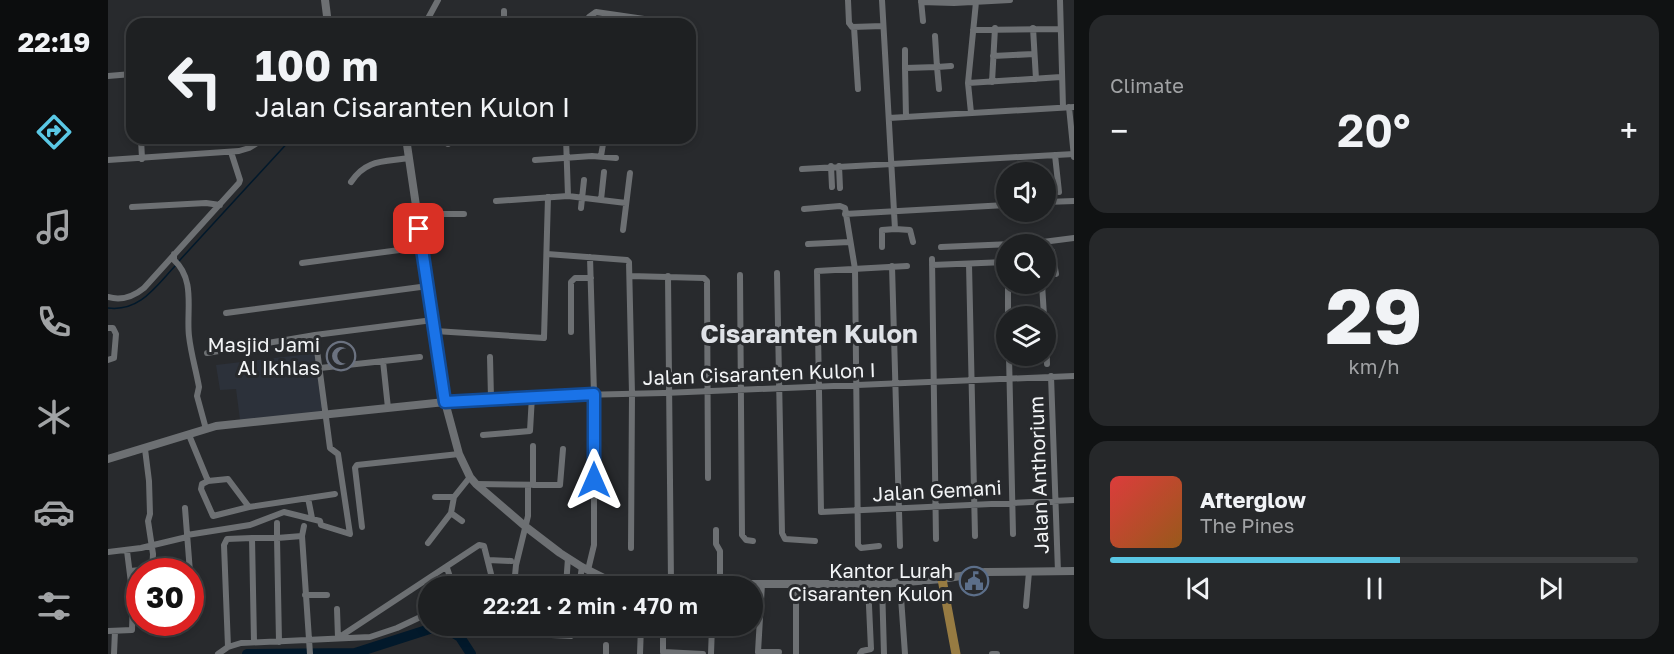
<!DOCTYPE html>
<html lang="en">
<head>
<meta charset="utf-8">
<style>
  body { margin:0; font-family:"Golos Text",sans-serif; background:#26282a; color:#f1f3f6; height:100vh; display:flex; flex-direction:column; font-size:22px; white-space:nowrap }
  * { box-sizing:border-box; margin:0 }
  p { font-size:20px; color:#a1a3a5 }
  .icon { flex:none; width:33px; height:33px; fill:none; stroke:currentColor; stroke-width:2; stroke-linecap:round; stroke-linejoin:round }
  .map { position:relative; flex:1; overflow:hidden }
  .panel { display:flex; flex-direction:column; gap:15px; padding:15px; background:#101213; width:600px }
  .panel>* { flex:none }
  .banner { position:absolute; left:18px; top:18px; width:570px; height:126px; border-radius:18px; box-shadow:0 3px 9px #0003,0 0 0 2px #3c3e40; background:#1e2022; color:#f1f3f6; overflow:hidden }
  .controls { position:absolute; left:888px; top:162px; display:grid; gap:12px }
  .controls a { display:grid; place-items:center; width:60px; height:60px; border-radius:50%; background:#1e2022; box-shadow:0 3px 9px #0003,0 0 0 2px #3c3e40; font-size:30px }
  .speed { position:absolute; left:18px; top:558px; display:flex; gap:12px; font-size:30px; font-weight:700; text-align:center }
  .speed>* { display:grid; place-content:center; width:78px; height:78px; border-radius:50%; background:#1e2022; box-shadow:0 3px 9px #0003,0 0 0 2px #3c3e40; line-height:1 }
  .speed .limit { border:9px solid #d22; background:#fff; color:#111 }
  .pin { position:absolute; display:grid; place-items:center; width:51px; height:51px; color:#fff; margin:-26px; border-radius:12px; box-shadow:0 3px 9px #0006 }
  .me { position:absolute; width:66px; margin:-33px; rotate:0deg; stroke-linejoin:round; filter:drop-shadow(0 0 4px #0008) }
  .turn { display:flex; align-items:center; gap:21px; height:126px; padding:0 30px; font-size:27px }
  .turn .icon { width:78px; height:78px; stroke-width:2.5 }
  .turn b { display:block; font-size:42px; line-height:51px }
  .big { font-size:45px; font-weight:600; line-height:1.1 }
  .panel .tile { flex:1; display:flex; flex-direction:column; justify-content:center; gap:9px; min-width:0; padding:0 21px; border-radius:18px; background:#26282a }
  .panel .dial { align-items:center; gap:0 }
  .dial b { font-size:78px; line-height:1 }
  .song { display:flex; align-items:center; gap:18px }
  .cover { width:72px; height:72px; border-radius:9px; background:linear-gradient(135deg,hsl(0 70% 55%),hsl(30 70% 35%)) }
  .played { height:6px; border-radius:3px; background:linear-gradient(90deg,#5ac8e5 55%,#3c3e40 55%) }
  .keys { display:flex; justify-content:space-around; direction:ltr }
  .heat { display:flex; justify-content:space-between; align-items:center; font-size:33px; direction:ltr }
  .trip { position:absolute; left:310px; top:576px; width:345px; height:60px; border-radius:30px; background:#1e2022; box-shadow:0 3px 9px #0003,0 0 0 2px #3c3e40; font-weight:600; line-height:60px; text-align:center }
  main { display:flex; flex:1; min-height:0 }
  .menu { display:flex; flex-direction:column; width:108px; justify-content:space-around; align-items:center; background:#0c0d0e; color:#a1a3a5 }
  .menu .icon { width:42px; height:42px }
  .menu .active { color:#5ac8e5 }
  .menu b { font-size:27px; color:#f1f3f6 }
  .map>svg:first-child { display:block }
  .built { fill:#2c313a }
  .lines { fill:none; stroke-linecap:round; stroke-linejoin:round }
  .stream { stroke:#02192b; stroke-width:1.5 }
  .river { stroke:#02192b; stroke-width:10 }
  .minor { stroke:#6d7073; stroke-width:6 }
  .secondary { stroke:#6d7073; stroke-width:8 }
  .primary { stroke:#977b42; stroke-width:9 }
  .route-casing { stroke:#114b97; stroke-width:15 }
  .route { stroke:#1a73e8; stroke-width:10 }
  .labels { text-anchor:middle; dominant-baseline:central; stroke-width:6; stroke-linejoin:round; paint-order:stroke }
  .poi-label { font-size:20px; fill:#f2f4f6; stroke:#282a2d; text-anchor:end }
  .street-label { font-size:20px; fill:#f2f4f6; stroke:#282a2d }
  .district-label { font-size:26px; font-weight:bold; fill:#dfe2e7; stroke:#282a2d }
</style>
</head>
<body>
<main>
<nav class="menu">
<b>22:19</b>
<svg class="icon active" aria-label="directions" viewBox="0 0 24 24"><path d="M12 3l9 9-9 9-9-9zM9 14v-3h6M13 9l2 2-2 2"/></svg>
<svg class="icon" aria-label="music" viewBox="0 0 24 24"><path d="M9 18V5l10-2v13"/><circle cx="6" cy="18" r="3"/><circle cx="16" cy="16" r="3"/></svg>
<svg class="icon" aria-label="phone" viewBox="0 0 24 24"><path d="M5 4h4l2 5-3 2q2 4 5 5l2-3 5 2v4C11 20 4 13 5 4z"/></svg>
<svg class="icon" aria-label="climate" viewBox="0 0 24 24"><path d="M12 3v18M4 7l16 10M4 17L20 7"/></svg>
<svg class="icon" aria-label="car" viewBox="0 0 24 24"><path d="M5 17H2v-5l4-1 3-4h7l3 4 3 1v5h-3M9 17h6M6 11h13"/><circle cx="7" cy="17" r="2"/><circle cx="17" cy="17" r="2"/></svg>
<svg class="icon" aria-label="filters" viewBox="0 0 24 24"><path d="M4 7h16M4 17h16"/><circle cx="9" cy="7" r="2"/><circle cx="15" cy="17" r="2"/></svg>
</nav>
<div class="map">
<svg width="966" height="654" viewBox="0 0 966 654">
  <rect width="100%" height="100%" fill="#282a2d"/>
  <path class="built" d="M209,353L217,407L213,408L214,413L132,420L128,389L112,390L108,365Z"/>
  <g class="lines">
    <path class="stream" d="M71,261L184,138
      M0,308C32,312 48,286 68,265"/>
    <path class="river" d="M334,626L352,637L363,654
      M139,654L247,653L331,626"/>
    <path class="minor" d="M740,0L741,23L744,27L775,26
      M774,0L787,229L802,230L805,242
      M813,0L815,21
      M952,0L955,107
      M813,2L846,3L902,0
      M317,24L330,0
      M396,24V11
      M482,24L481,17L488,12L543,20
      M746,27L750,89
      M925,28L928,79
      M865,30L952,29
      M797,50V68
      M885,56L926,54
      M0,76L24,74
      M884,82L887,28
      M860,83L953,77
      M831,89L829,67L843,66
      M961,107L966,157
      M863,113L860,83L868,2
      M798,117L797,68L829,67L827,36
      M781,118L966,107
      M33,138L34,159
      M340,138V144
      M458,138L460,196
      M947,155L951,192
      M493,156L496,138
      M0,160L131,151L141,148L157,138
      M427,160L484,156L508,158
      M723,166L724,187
      M731,166L732,188
      M694,169L966,154
      M243,182C258,159 276,162 301,158
      M493,200L496,172
      M388,201L460,196L518,203
      M938,202L966,201
      M24,207L98,203L112,205
      M473,208L476,180
      M696,209L732,206L737,208L747,269L750,545L753,548L771,546
      M309,211L321,210L328,214H356
      M737,214L898,205
      M515,230L522,173
      M700,244L741,242
      M774,247V230L787,229
      M833,247L927,243L966,238
      M944,251L948,274
      M66,254V260C88,280 78,311 81,336C83,354 88,370 91,387L89,396L98,429
      M439,254L519,260L521,262L524,394L523,548
      M824,259L828,539
      M194,263L314,247
      M861,264L867,536
      M824,265L898,262
      M784,266L792,546
      M799,266L709,271L713,512L966,500
      M669,273L674,533L677,539L707,541
      M632,275L634,535L638,540L645,541
      M522,276L596,278L599,281L600,478
      M560,276L563,583
      M900,284V316
      M934,284L936,316
      M0,297C14,301 25,297 36,288L131,183L132,180L123,152
      M118,313L320,286
      M0,328H5L8,334L6,358L0,360
      M327,331L436,338L440,197
      M463,332V282L467,278H483
      M938,334L939,364
      M99,353L207,335L325,320
      M901,356L905,534
      M382,357L383,398
      M275,361L280,408
      M212,368L312,357
      M943,376L950,572
      M337,402L431,396L556,393L966,376
      M81,435L100,481L120,479L141,507L227,494
      M375,435L422,431L424,396
      M37,449L41,481L42,514L40,521L45,554L44,572
      M100,481L94,484L93,489L105,516L141,507
      M368,484L452,485L455,449
      M425,485V446
      M327,497H346
      M200,498L204,518
      M77,508L82,572
      M354,521L343,513L346,497L362,477
      M169,523V538L194,536
      M196,526L194,536L202,654
      M254,527L247,468L249,465L351,454
      M608,530V544L612,551V584
      M79,535L142,525L176,512L212,521L213,525L242,534L230,454L222,448L207,335
      M320,543L343,513
      M19,551L25,599
      M0,552L33,548L79,537
      M380,560L403,561
      M339,568L345,586
      M480,570L486,545V394L482,257
      M22,571L44,569
      M82,581L83,582
      M792,583L797,654
      M654,584L650,652H671
      M774,584L776,654
      M406,586L408,565L420,516V485
      M458,586L460,558
      M471,586L474,567
      M197,595H219
      M918,606L921,572
      M229,609L230,638
      M555,626V652L595,654
      M0,631L24,630L25,599L32,600
      M424,634L463,636L466,634V626
      M230,638L371,545L376,546L383,574L382,578L369,582L345,584
      M146,642L144,538H169L171,642
      M120,647L116,545L119,539L144,538
      M6,654L7,631
      M110,654L120,647L133,643L262,637L289,628L321,613
      M498,654V645
      M532,654L533,626
      M603,654L604,626
      M688,654V583
      M752,654L754,651L763,649L760,584
      M884,654H889"/>
    <path class="secondary" d="M217,0L220,24
      M298,138L337,402L351,454L362,477L368,484L418,527L452,553L474,567L500,580L534,584H774L834,579L877,572L966,571
      M0,459L108,426L337,402"/>
    <path class="primary" d="M834,579L848,654"/>
  </g>
  <g class="lines">
    <g class="route-casing">
      <path id="route" d="M311,229L337,402L486,394V480"/>
    </g>
    <use href="#route" class="route"/>
  </g>
  <defs>
    <g id="mosque-ring" transform="scale(1.5)"><circle r="9.5" fill="#282a2d" stroke="#6b7280" stroke-width="1.5"/><path d="M3.5-4.9A6 6 0 1 0 3.5 4.9A5 5 0 1 1 3.5-4.9Z" fill="#6b7280"/></g>
    <g id="civic-ring" transform="scale(1.5)"><circle r="9.5" fill="#282a2d" stroke="#5c6f8a" stroke-width="1.5"/><path d="M-.6-6.5H3V-4.5H.6V-3L4-1V1h2V6H-6V1h2V-1L-.6-3ZM-1.2 2.5V6h2.4V2.5Z" fill="#5c6f8a"/></g>
  </defs>
  <g fill-rule="evenodd">
    <use href="#mosque-ring" x="233" y="356"/>
    <use href="#civic-ring" x="866" y="581"/>
  </g>
  <g class="labels">
    <g class="poi-label">
      <text x="212" y="344">Masjid Jami<tspan x="212" dy="23">Al Ikhlas</tspan></text>
      <text x="845" y="570">Kantor Lurah<tspan x="845" dy="23">Cisaranten Kulon</tspan></text>
    </g>
    <g class="street-label">
      <text transform="translate(651 373) rotate(-2)">Jalan Cisaranten Kulon I</text>
      <text transform="translate(930 475) rotate(-92)">Jalan Anthorium</text>
      <text transform="translate(829 490) rotate(-3)">Jalan Gemani</text>
    </g>
    <g class="district-label">
      <text x="701" y="333">Cisaranten Kulon</text>
    </g>
  </g>
</svg>
<div class="controls">
<a><svg class="icon" aria-label="sound" viewBox="0 0 24 24"><path d="M4 9h4l5-4v14l-5-4H4zM17 9q2 3 0 6"/></svg></a>
<a><svg class="icon" aria-label="search" viewBox="0 0 24 24"><circle cx="10" cy="10" r="6"/><path d="M15 15l6 6"/></svg></a>
<a><svg class="icon" aria-label="layers" viewBox="0 0 24 24"><path d="M12 4l9 5-9 5-9-5zM3 14l9 5 9-5"/></svg></a>
</div>
<div class="speed"><div class="limit">30</div></div>
<div class="pin" style="left:311px;top:229px;background:#d93025"><svg class="icon" aria-label="arrive" viewBox="0 0 24 24"><path d="M6 21V4h12l-3 4 3 4H6"/></svg></div>
<svg class="me" style="left:486px;top:480px" viewBox="-20 -20 40 40"><path d="M0-17L14 15 0 8-14 15z" fill="#1a73e8" stroke="#fff" stroke-width="4"/></svg>
<div class="trip">22:21 · 2 min · 470 m</div>
<div class="banner">
<div class="turn"><svg class="icon" aria-label="left" viewBox="0 0 24 24"><path d="M17 20v-9H6M10 6l-5 5 5 5"/></svg><div><b>100 m</b>Jalan Cisaranten Kulon I</div></div>
</div>
</div>
<section class="panel">
<div class="tile"><p>Climate</p>
<div class="heat"><a>−</a><b class="big">20°</b><a>+</a></div>
</div>
<div class="tile dial"><b>29</b><p>km/h</p></div>
<div class="tile">
<div class="song"><i class="cover"></i><div><b>Afterglow</b><p>The Pines</p></div></div>
<div class="played"></div>
<div class="keys"><svg class="icon" aria-label="previous" viewBox="0 0 24 24"><path d="M18 5L8 12l10 7zM5 5v14"/></svg><svg class="icon" aria-label="pause" viewBox="0 0 24 24"><path d="M8 5v14M16 5v14"/></svg><svg class="icon" aria-label="next" viewBox="0 0 24 24"><path d="M6 5l10 7-10 7zM19 5v14"/></svg></div>
</div>
</section>
</main>
</body>
</html>
